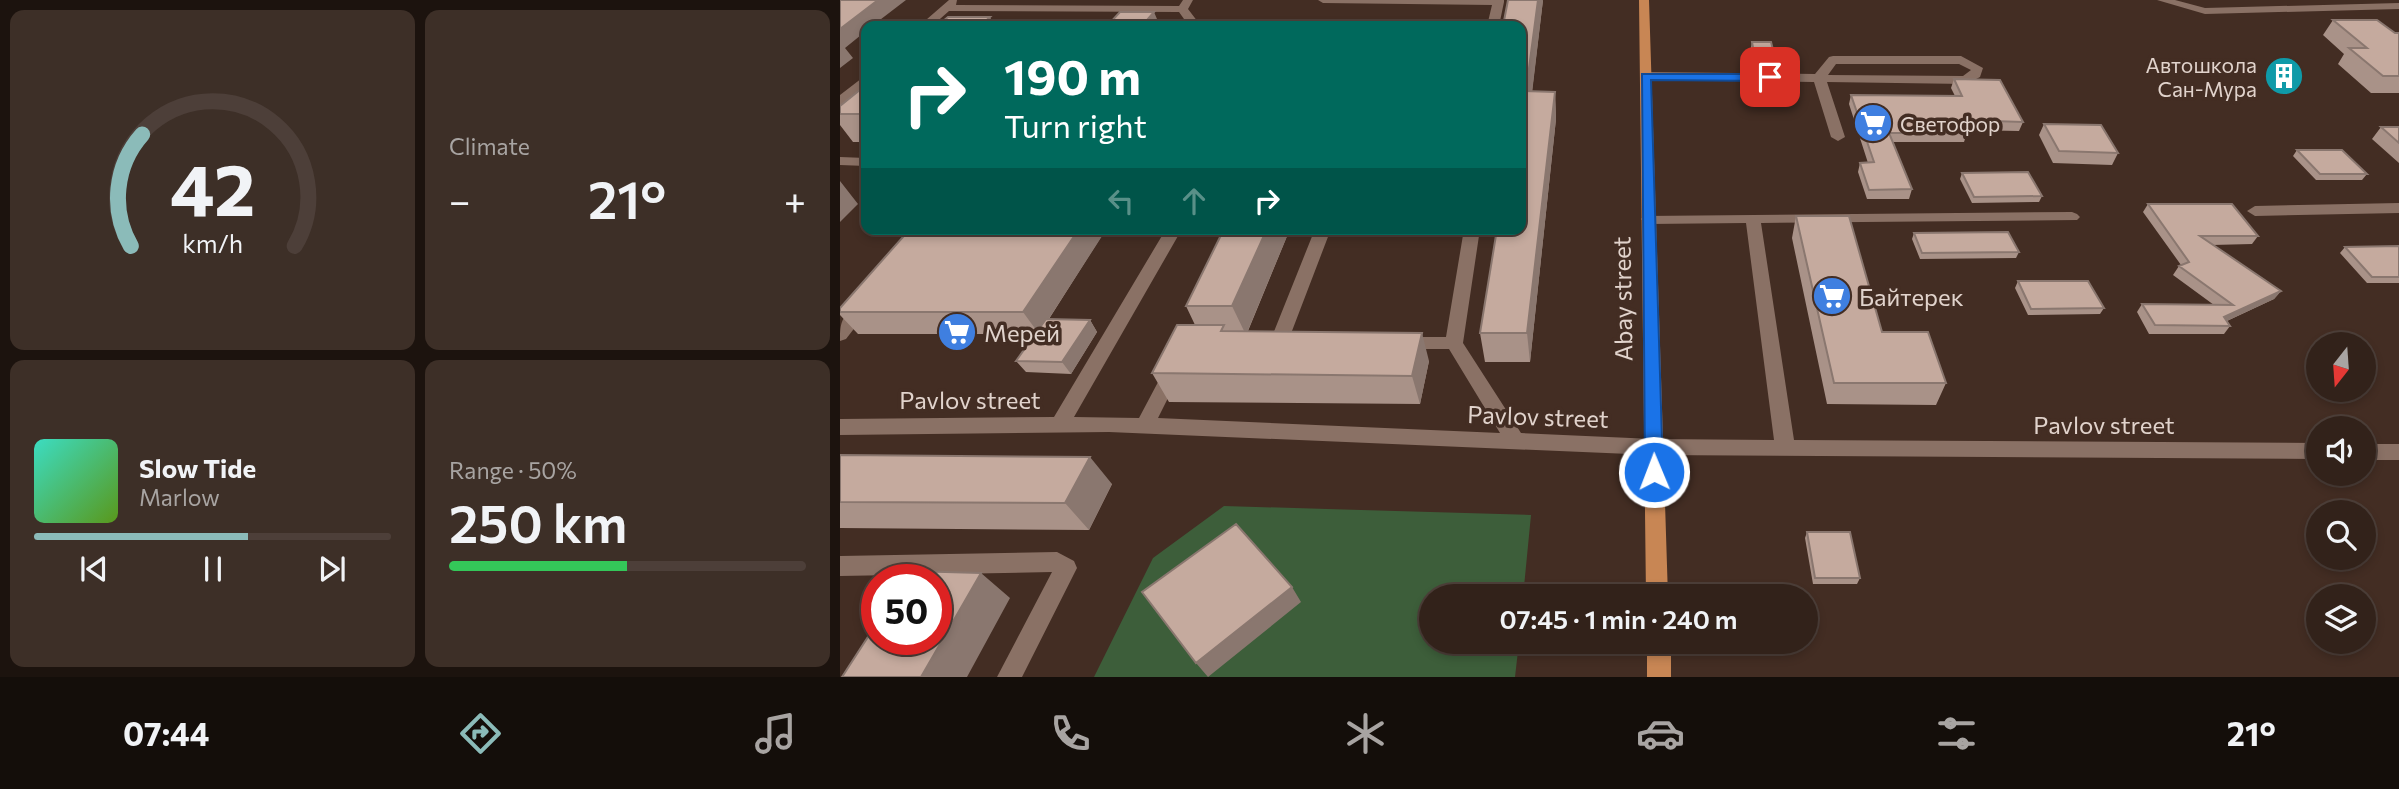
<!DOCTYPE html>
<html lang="en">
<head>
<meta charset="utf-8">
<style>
  body { margin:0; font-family:Commissioner,sans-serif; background:#3d2f27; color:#f1f3f6; height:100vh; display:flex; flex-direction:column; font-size:26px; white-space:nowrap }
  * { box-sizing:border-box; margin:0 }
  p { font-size:23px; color:#a8a4a2 }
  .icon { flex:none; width:38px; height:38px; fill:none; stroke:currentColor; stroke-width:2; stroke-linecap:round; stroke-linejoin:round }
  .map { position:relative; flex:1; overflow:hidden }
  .sheet { display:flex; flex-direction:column; gap:10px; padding:10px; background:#1c130e; width:840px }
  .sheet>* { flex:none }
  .top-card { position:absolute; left:21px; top:21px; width:665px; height:214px; border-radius:14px; box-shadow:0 4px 10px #0003,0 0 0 2px #4d3f39; background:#00695c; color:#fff; overflow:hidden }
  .needle { width:46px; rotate:197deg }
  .tools { position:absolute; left:1466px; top:332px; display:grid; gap:14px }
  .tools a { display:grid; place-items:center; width:70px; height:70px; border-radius:50%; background:#32221a; box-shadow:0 4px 10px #0003,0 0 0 2px #4d3f39; font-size:35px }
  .speed { position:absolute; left:21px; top:564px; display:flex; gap:14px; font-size:35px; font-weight:700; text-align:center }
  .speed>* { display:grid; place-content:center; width:91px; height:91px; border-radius:50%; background:#32221a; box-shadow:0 4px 10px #0003,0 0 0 2px #4d3f39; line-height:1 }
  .speed .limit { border:10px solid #d22; background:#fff; color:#111 }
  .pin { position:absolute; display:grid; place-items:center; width:60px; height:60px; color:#fff; margin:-30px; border-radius:14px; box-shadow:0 4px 10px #0006 }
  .me { position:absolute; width:77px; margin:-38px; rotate:359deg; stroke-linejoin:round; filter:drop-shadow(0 0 5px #0008) }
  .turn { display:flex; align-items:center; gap:24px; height:147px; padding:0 28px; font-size:32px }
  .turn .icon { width:91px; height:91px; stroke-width:2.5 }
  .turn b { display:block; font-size:49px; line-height:60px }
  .lanes { display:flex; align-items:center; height:66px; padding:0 28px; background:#0003; justify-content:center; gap:35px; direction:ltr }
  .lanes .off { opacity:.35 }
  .big { font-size:52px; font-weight:600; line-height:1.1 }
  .sheet .widget { flex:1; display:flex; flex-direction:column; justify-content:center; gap:10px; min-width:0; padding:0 24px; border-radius:14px; background:#3d2f27 }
  .sheet .dial { align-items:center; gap:0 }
  .dial svg { height:182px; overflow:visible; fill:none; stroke:#4d3f39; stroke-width:7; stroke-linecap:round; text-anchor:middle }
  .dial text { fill:#f1f3f6; stroke:none }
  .song { display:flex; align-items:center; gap:21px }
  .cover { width:84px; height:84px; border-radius:10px; background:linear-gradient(135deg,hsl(170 70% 55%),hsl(90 70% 35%)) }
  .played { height:7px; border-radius:4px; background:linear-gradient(90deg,#8bbbb9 60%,#4d3f39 60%) }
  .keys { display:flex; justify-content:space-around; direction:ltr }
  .heat { display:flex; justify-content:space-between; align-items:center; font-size:38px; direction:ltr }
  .charge { height:10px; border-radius:5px; background:linear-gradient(90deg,#34c759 50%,#4d3f39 0) }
  .sheet .tiles { flex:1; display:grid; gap:10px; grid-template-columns:repeat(2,1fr) }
  .trip { position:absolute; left:579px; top:584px; width:399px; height:70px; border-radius:35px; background:#32221a; box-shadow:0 4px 10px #0003,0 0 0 2px #4d3f39; font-weight:600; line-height:70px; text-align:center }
  .tab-bar { display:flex; height:112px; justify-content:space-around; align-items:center; background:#140e0a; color:#a8a4a2 }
  .tab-bar .icon { width:49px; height:49px }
  .tab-bar .current { color:#8bbbb9 }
  .tab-bar b { font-size:32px; color:#f1f3f6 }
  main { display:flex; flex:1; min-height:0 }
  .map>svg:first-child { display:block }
  .green { fill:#3d5e3a }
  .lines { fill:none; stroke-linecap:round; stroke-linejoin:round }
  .minor { fill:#8a7165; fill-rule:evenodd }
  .major { fill:#c88654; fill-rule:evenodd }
  .wall { fill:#a99288 }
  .shaded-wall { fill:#8a776f }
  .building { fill:#c5aa9e; stroke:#8a776f; stroke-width:2 }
  .route { fill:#1a73e8; stroke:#114b97; stroke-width:2 }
  .labels { text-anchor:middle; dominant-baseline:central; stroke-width:7; stroke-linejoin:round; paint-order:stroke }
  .far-poi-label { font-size:21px; fill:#e1d3cc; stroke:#432d23; text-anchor:end }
  .poi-label { font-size:24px; fill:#e1d3cc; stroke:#432d23; text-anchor:start }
  .street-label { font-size:24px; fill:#e1d3cc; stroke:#432d23 }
</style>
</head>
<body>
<main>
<section class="sheet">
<div class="tiles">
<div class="widget dial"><svg viewBox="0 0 100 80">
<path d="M14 69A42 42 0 1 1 86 69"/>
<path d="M14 69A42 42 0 0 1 19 20" stroke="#8bbbb9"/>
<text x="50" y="56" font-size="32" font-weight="700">42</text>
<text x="50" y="72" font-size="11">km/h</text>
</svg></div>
<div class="widget"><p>Climate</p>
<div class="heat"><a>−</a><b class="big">21°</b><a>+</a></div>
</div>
<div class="widget">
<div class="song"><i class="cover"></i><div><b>Slow Tide</b><p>Marlow</p></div></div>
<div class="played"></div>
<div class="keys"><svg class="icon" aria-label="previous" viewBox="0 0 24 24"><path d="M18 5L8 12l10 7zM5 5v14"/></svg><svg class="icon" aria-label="pause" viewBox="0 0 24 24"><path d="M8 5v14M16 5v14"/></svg><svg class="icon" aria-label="next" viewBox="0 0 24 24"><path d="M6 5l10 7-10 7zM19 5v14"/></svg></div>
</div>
<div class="widget"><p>Range · 50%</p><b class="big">250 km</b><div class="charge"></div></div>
</div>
</section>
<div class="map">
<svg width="1559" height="677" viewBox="0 0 1559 677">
  <rect width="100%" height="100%" fill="#432d23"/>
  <path class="green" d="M384,506L691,515L683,597H592V642H679L675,677H254L313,558Z"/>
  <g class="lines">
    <path class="minor" d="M109,0H117L116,5L339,6L343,0H353L348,9L361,26H349L339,12L109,11L92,26H79Z
      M478,0H664V2L659,26H647L652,5L483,3Z
      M1317,0H1335L1365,8L1559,3V9L1365,14Z
      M993,56H1121L1143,68L1140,77L1126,84L987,82L1005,137L998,141L991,137L974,82L806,80L800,76L806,72L975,74L989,57ZM996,64H1119L1131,70L1123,76L988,75Z
      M26,75V85L0,106V95Z
      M0,157L26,158V166L0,165Z
      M1559,203V213L1415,216L1407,211L1415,206Z
      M1232,212L1237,214L1240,217L1237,220L921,223L954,440L1479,443V459L813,455L269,432L0,435V419L214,417L326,229H342L234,417L299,418L326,367H338L341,372L318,418L660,433L609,349H561L552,343L561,337H606L624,229H640L623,343L681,433L813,439L934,440L906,223L809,224L804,222L801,219L804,216Z
      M475,229H491L447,344L438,350L432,349L429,344Z
      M14,311L23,317L6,339L0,341C0,328 0,315 14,311Z
      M1524,444H1559V460H1524Z
      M217,552L234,561L237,568L182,677H157L212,572L0,576V556Z"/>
    <path class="major" d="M799,0H809L828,597H806Z
      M807,642H831V677H807Z"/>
  </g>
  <path class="wall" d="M703,0L692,91L715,92L716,119L690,362H645L640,333L681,229V26Z
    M1493,20L1559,33V93H1531L1498,64L1504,54L1483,35Z
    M912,42L937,65L936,71H915L911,47Z
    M919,73L944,86L943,97H920L918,84Z
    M1114,79L1183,122L1179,131L1126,130L1127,133L1124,142H1053L1072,189L1069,199H1027L1018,172L1020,163H1028L1009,104L1011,95L1115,96L1111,88Z
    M26,85V142H13L0,125V106Z
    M1204,124L1278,153L1272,165L1213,163L1199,135Z
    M1541,127H1559V163L1532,139Z
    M1457,150L1527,174L1522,180H1476L1453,156Z
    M1122,173L1202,196L1199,202L1132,203L1120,179Z
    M1308,204L1418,236L1412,244L1372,245L1441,291L1434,299L1387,321L1390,326L1384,334H1309L1297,312L1302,304L1374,305L1333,275L1339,266L1341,265L1303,212Z
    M956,216L1042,332L1106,383L1096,405L987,404L952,238Z
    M70,229H266L209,319L250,320L257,332L231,374L186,372L176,361L195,334H18L0,315V308Z
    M384,229H450L408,331L589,361L580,404L329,402L312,373L355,325L346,306Z
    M1074,233L1179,252L1176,258L1080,259L1072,239Z
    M1559,246V283H1527L1500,253L1505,247Z
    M1178,281L1264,308L1260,314L1188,315L1175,288Z
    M0,455L272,484L249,530L0,528Z
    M967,532L1020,578L1017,584H973L965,538Z"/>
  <path class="shaded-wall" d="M38,0H66L32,26H26V31L5,48L13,58L0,68V29Z
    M698,0H703L689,119L686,91Z
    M314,12L320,26H302Z
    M150,17L155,26H140Z
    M715,92L716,119L690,362L687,333Z
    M0,181L18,204L0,222Z
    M239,229L266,230L199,334L183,312Z
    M427,229H450L406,335L392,306Z
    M1441,291L1434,299L1378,325L1384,317Z
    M250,320L257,332L231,374L222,362Z
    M582,333L589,361L580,404L572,376Z
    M250,457L272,484L249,530L225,503Z
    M141,573L170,598L127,677H81Z
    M452,587L461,602L368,677L356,663Z"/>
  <path class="building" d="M0,0H38L0,29Z
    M668,0H698L686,91H681V26H663Z
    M280,12H314L302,26H267Z
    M108,17H150L140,26H97Z
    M1493,20H1537L1555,33H1559V76H1543L1509,48H1527Z
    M912,42H931L937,65H916Z
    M919,73H942L944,86H922Z
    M1114,79L1160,80L1183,122L1121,120L1127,133H1049L1072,189L1029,190L1020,163L1034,162L1011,95L1122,96Z
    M26,85V114H0V106Z
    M681,91L715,92L687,333H640L657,229H681Z
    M1204,124L1261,125L1278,153L1219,151Z
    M1541,127H1559V143Z
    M1457,150H1502L1527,174H1480Z
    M1188,172L1202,196L1134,197L1122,173Z
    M1308,204H1392L1418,236H1360L1441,291L1384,317L1390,326L1315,325L1302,304L1393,305L1339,266L1349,262Z
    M956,216H1009L1042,332H1088L1106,383H994Z
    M70,229H239L183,312H0V308Z
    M384,229H427L392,306H346Z
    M1168,232L1179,252L1082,253L1074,233Z
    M1559,246V277H1532L1505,247Z
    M1178,281H1248L1264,308L1191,309Z
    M206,319L250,320L222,362L176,361Z
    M337,325H384L381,331L582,333L572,376L312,373Z
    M0,455L250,457L225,503L0,502Z
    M396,524L452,587L356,663L302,592Z
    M967,532H1010L1020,578H975Z
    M70,571L141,573L81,677H2L37,623V639H96V579H65Z"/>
  <path class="route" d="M802,74H930L935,77L930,81L811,80L823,472L814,479L805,472Z"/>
  <defs>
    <g id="building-disc" transform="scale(2.0125)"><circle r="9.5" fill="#0f9aa8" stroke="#432d23"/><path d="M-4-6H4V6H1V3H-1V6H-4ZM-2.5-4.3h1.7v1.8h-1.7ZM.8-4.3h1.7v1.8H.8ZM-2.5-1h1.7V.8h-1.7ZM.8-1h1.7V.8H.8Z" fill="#fff"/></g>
    <g id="supermarket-disc" transform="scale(2.0125)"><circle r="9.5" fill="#3f7fe0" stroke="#432d23"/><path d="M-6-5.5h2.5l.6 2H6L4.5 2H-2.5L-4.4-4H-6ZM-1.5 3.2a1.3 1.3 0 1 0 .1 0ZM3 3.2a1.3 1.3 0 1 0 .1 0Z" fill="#fff"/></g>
  </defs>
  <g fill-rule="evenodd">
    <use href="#building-disc" x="1444" y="76"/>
    <use href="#supermarket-disc" x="1033" y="123"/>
    <use href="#supermarket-disc" x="992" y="296"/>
    <use href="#supermarket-disc" x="117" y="332"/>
  </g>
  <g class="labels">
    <g class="far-poi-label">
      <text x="1417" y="64">Автошкола<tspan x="1417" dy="24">Сан-Мура</tspan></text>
      <text x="1060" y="123" text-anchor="start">Светофор</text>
    </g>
    <g class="poi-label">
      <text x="1019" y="296">Байтерек</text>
      <text x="144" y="332">Мерей</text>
    </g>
    <g class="street-label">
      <text transform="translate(782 299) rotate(-91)">Abay street</text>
      <text x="130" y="399">Pavlov street</text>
      <text transform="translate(698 416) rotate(2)">Pavlov street</text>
      <text x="1264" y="424">Pavlov street</text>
    </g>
  </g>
</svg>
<div class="tools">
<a><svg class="needle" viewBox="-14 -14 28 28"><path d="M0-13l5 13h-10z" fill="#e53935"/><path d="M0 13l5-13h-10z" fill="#a8a4a2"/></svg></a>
<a><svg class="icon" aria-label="sound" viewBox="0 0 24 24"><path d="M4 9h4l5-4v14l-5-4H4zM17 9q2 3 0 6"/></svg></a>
<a><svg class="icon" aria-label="search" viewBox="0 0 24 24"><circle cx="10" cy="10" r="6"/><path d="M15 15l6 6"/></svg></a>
<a><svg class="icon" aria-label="layers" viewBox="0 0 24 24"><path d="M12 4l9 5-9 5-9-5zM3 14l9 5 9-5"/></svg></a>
</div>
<div class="speed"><div class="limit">50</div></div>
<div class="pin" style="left:930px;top:77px;background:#d93025"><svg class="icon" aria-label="arrive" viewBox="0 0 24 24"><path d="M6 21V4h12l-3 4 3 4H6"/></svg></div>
<svg class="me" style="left:814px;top:472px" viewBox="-20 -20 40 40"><circle r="17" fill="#1a73e8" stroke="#fff" stroke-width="3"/><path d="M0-11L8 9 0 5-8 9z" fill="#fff"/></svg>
<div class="trip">07:45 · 1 min · 240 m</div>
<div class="top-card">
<div class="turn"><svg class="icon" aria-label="right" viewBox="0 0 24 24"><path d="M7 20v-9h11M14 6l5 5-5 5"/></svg><div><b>190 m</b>Turn right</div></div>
<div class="lanes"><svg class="icon off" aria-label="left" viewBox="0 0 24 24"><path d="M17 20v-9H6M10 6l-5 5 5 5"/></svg><svg class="icon off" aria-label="ahead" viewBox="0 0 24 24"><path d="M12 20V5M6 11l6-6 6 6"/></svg><svg class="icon" aria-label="right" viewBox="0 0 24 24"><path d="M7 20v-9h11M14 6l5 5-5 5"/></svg></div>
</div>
</div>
</main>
<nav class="tab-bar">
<b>07:44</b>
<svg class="icon current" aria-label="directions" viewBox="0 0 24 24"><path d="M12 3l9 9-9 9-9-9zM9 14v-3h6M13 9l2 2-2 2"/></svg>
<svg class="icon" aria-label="music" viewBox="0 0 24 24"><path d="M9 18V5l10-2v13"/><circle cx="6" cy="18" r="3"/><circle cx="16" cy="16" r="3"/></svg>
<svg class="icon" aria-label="phone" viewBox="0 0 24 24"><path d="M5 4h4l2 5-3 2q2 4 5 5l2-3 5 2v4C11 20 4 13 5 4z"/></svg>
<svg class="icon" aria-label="climate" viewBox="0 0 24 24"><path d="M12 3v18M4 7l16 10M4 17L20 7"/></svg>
<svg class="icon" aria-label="car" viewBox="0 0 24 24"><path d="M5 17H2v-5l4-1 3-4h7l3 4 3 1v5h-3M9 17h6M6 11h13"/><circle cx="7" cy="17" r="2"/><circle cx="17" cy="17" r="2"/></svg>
<svg class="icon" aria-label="filters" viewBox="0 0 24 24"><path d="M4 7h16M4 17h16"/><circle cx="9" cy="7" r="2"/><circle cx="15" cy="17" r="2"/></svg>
<b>21°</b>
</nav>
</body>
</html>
